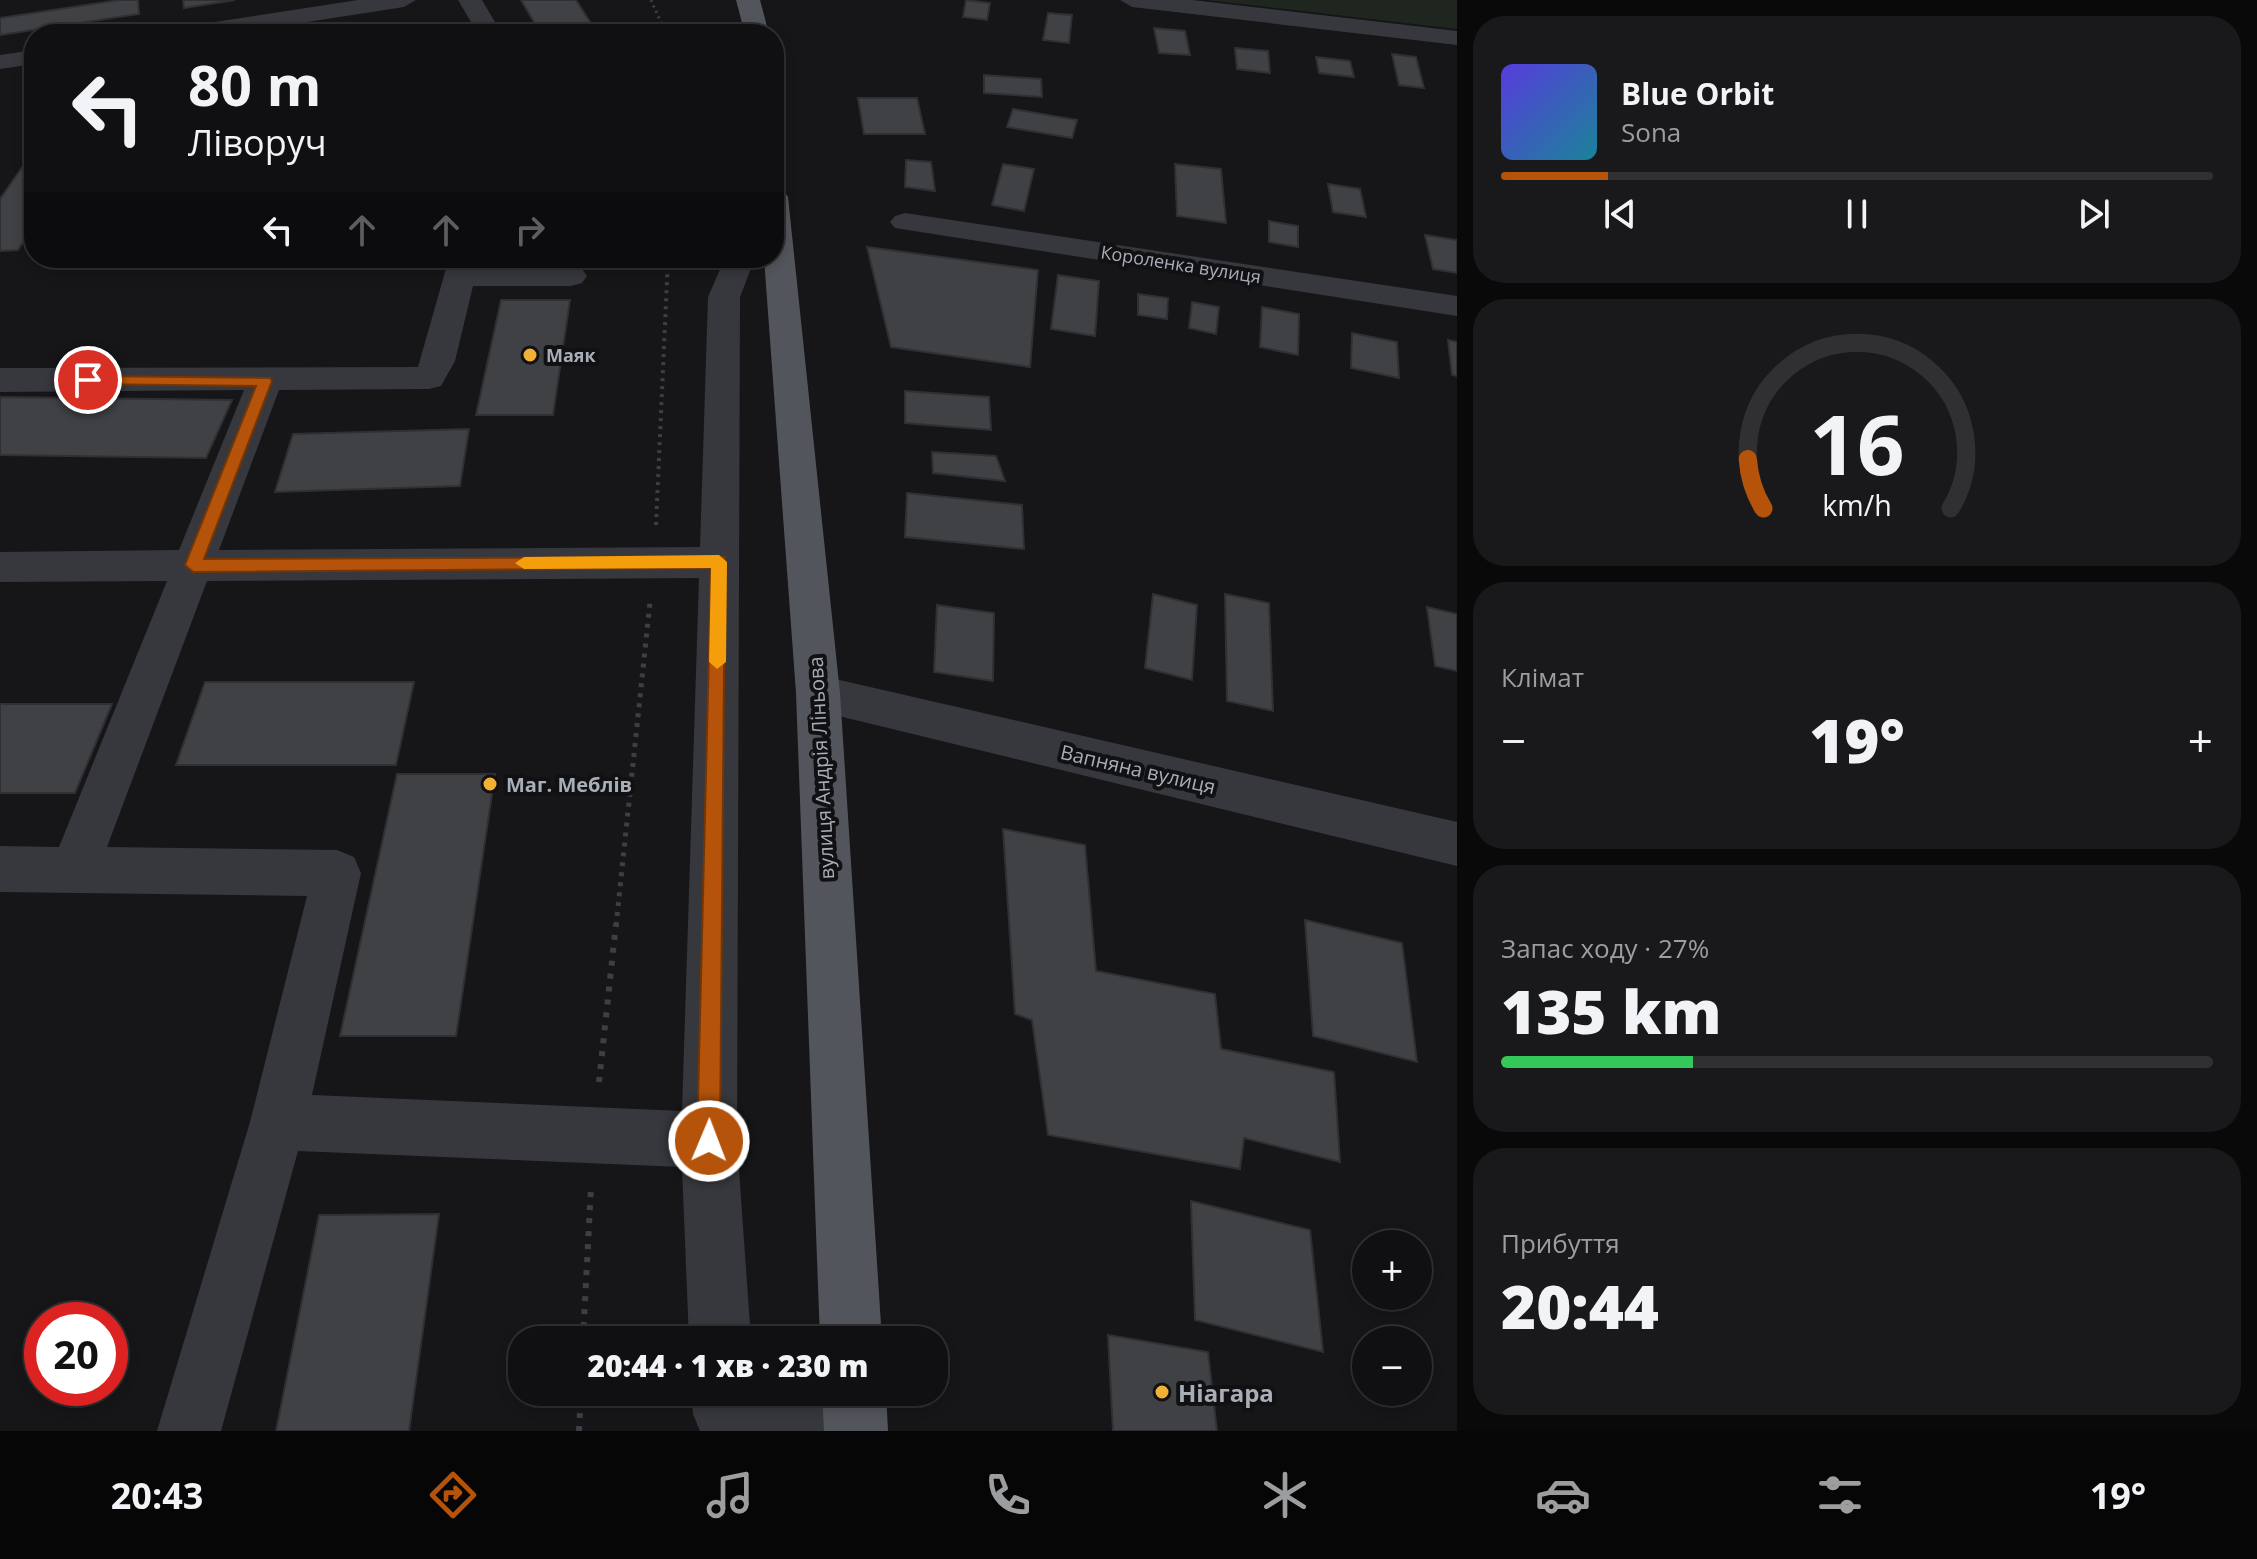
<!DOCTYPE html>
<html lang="uk">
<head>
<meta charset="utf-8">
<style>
  body { margin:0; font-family:"Open Sans",sans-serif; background:#19191b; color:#f1f3f6; height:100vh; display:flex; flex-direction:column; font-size:30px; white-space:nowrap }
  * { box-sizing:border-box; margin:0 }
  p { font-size:26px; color:#9c9d9f }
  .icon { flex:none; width:44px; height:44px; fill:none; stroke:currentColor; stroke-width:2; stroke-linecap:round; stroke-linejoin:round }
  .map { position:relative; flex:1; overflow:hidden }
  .side { display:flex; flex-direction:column; gap:16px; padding:16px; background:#09090a; width:800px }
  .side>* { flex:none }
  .hud { position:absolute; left:24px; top:24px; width:760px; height:244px; border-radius:32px; box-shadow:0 4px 12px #0003,0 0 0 2px #303032; background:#101012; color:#f1f3f6; overflow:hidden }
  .controls { position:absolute; left:1352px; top:1230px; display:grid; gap:16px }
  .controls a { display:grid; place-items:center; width:80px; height:80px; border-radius:50%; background:#101012; box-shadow:0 4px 12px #0003,0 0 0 2px #303032; font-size:40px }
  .speed { position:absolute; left:24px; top:1302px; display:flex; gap:16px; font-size:40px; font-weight:700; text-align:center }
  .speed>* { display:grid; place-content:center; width:104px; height:104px; border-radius:50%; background:#101012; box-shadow:0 4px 12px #0003,0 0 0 2px #303032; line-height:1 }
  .speed .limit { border:12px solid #d22; background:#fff; color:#111 }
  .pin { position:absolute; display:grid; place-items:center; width:68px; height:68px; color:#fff; margin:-34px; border:4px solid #fff; border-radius:50%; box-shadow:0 2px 8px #0007 }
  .me { position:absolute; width:88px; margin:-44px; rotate:1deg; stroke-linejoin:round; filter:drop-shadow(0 0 6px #0008) }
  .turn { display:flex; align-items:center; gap:28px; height:168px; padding:0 32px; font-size:36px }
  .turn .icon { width:104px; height:104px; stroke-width:2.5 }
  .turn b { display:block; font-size:56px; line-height:68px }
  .lanes { display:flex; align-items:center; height:76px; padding:0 32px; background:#0003; justify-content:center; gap:40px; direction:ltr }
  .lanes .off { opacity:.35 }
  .big { font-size:60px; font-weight:800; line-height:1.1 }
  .side .tile { flex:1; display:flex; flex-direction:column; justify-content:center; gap:12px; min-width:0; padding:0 28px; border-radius:32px; background:#19191b }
  .side .dial { align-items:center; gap:0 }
  .dial svg { height:208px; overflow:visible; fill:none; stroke:#303032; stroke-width:7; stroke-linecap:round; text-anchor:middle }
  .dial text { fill:#f1f3f6; stroke:none }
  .song { display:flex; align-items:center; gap:24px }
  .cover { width:96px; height:96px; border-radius:12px; background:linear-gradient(135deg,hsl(250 70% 55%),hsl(190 70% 35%)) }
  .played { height:8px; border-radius:4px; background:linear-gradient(90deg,#b45309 15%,#303032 15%) }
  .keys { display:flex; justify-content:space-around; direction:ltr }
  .heat { display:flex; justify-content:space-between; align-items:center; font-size:44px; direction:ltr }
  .charge { height:12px; border-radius:6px; background:linear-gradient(90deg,#34c759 27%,#303032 0) }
  .trip { position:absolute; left:508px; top:1326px; width:440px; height:80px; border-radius:32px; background:#101012; box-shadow:0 4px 12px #0003,0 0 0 2px #303032; font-weight:800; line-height:80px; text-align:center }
  .dock { display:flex; height:128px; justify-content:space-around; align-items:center; background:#060607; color:#9c9d9f }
  .dock .icon { width:56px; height:56px }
  .dock .selected { color:#b45309 }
  .dock b { font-size:36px; color:#f1f3f6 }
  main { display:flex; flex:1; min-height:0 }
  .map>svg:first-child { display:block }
  .green { fill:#1e261f }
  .building { fill:#404145; stroke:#303034; stroke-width:2 }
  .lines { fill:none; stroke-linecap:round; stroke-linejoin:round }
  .path-far3 { stroke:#3d3f44; stroke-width:3; stroke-dasharray:2 4; stroke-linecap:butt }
  .path-far2 { stroke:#3d3f44; stroke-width:4; stroke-dasharray:3 5; stroke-linecap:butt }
  .path-far1 { stroke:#3d3f44; stroke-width:5; stroke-dasharray:4 6; stroke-linecap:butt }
  .path { stroke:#3d3f44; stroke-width:6; stroke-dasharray:5 8; stroke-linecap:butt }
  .minor { fill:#37383d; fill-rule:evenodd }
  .major { fill:#53555c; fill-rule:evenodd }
  .route { fill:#b45309; stroke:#753606; stroke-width:2 }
  .slow { fill:#f59e0b }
  .poi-dot { fill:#f2b134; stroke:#111113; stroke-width:3 }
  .labels { text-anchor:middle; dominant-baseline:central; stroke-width:8; stroke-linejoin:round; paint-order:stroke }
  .far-street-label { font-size:18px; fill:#a8adb8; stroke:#111113 }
  .far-poi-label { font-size:18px; font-weight:bold; fill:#a8adb8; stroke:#111113; text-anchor:start }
  .street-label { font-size:20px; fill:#a8adb8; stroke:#111113 }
  .poi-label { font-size:20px; font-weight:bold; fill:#a8adb8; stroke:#111113; text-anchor:start }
  .near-poi-label { font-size:24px; font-weight:bold; fill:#a8adb8; stroke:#111113; text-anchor:start }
</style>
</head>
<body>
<main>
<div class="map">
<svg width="1457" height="1431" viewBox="0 0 1457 1431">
  <rect width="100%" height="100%" fill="#161618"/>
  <path class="green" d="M1207,0H1457V29Z"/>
  <path class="building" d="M119,0H138L139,14L0,35V18Z
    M183,0H235L184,8Z
    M521,0H576L594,28L541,34Z
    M966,0L990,3L987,20L963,17Z
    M1048,13L1072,15L1069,43L1043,40Z
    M1154,28L1185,31L1190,55L1159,53Z
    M1235,48L1268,51L1270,73L1237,69Z
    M1392,54L1416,57L1424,88L1399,85Z
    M1316,57L1350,61L1354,77L1319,73Z
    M984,75L1041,79L1042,97L984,93Z
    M858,98H917L925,134H864Z
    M1013,109L1077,120L1072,138L1007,127Z
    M906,160L931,162L935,191L905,187Z
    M1003,164L1034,169L1024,211L992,205Z
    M1175,164L1221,169L1226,223L1177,216Z
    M23,166H34V225L18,250L0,251V199Z
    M1328,184L1360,189L1366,217L1333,212Z
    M1269,221L1298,226V247L1269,242Z
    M1425,235L1457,240V273L1433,269Z
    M867,247L1038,270L1030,367L891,347Z
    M1058,275L1099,281L1095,336L1051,329Z
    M1138,294L1168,298L1167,319L1138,315Z
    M501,300H570L553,415H476Z
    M1192,302L1219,307L1216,334L1189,328Z
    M1262,307L1299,314L1298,355L1260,347Z
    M1352,333L1397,342L1399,378L1351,368Z
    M1448,340L1457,342V376L1452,375Z
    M905,391L989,397L991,430L905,423Z
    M0,397L232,400L206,458L0,455Z
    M469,429L460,486L275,492L293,434Z
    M932,452L996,456L1005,481L933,473Z
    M907,493L1022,505L1024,549L905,537Z
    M1153,594L1197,605L1192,680L1145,668Z
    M1225,594L1269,603L1273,711L1227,701Z
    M937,605L994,613L993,681L934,672Z
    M1427,607L1457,614V671L1435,666Z
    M205,682H414L396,765H176Z
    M0,704H112L75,793H0Z
    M397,774H495L456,1036H340Z
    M1003,829L1085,845L1096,971L1215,994L1221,1049L1334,1072L1340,1162L1244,1138L1240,1169L1048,1135L1032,1020L1015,1014Z
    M1305,920L1402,943L1417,1062L1313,1036Z
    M1191,1201L1310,1230L1323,1352L1195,1320Z
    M439,1214L409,1431H276L319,1215Z
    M1108,1335L1208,1352L1217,1431H1113Z"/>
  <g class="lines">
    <path class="path-far3" d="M651,0L666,34"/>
    <path class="path-far2" d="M656,525L668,258"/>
    <path class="path-far1" d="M616,926L650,602"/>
    <path class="path" d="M599,1082L616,924
      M583,1340L591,1187
      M579,1431L581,1392"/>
    <path class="minor" d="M358,0H416L404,7L229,34H170L182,27Z
      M458,0H482L502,34H478Z
      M1120,0H1192L1457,31V45L1132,7Z
      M34,50V64L0,69V55Z
      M905,213L1457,296V316L895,228L890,222L895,216Z
      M449,258H479L477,267L571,266L582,269L587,276L582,283L571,286H473L455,361L441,386L429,389L279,390L219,550L700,547L708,297L725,258H755L740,297L737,1141L751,1340H689L682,1167L298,1151L221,1431H157L250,1122L307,896L0,892V846L59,847L167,581L0,582V552L179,550L244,390L0,392V368L418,367ZM699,578L682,1111L312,1095L361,873L354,857L337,850L107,847L207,581Z
      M818,675L1457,822V866L818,711L803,706L796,693L803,680Z
      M691,1392H878L887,1413L880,1431H700L693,1414Z"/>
    <path class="major" d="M736,0H760L769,34H745Z
      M774,188L784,191L788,197L840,693L882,1340H820L796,693L764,258H774Z
      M822,1392H886L888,1431H824Z"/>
  </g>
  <path class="route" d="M88,376L270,378L272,381L204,559L725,557L720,1141L717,1149L709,1152L700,1149L697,1141L711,568L193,572L185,565L256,386L83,384L81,380Z"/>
  <path class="slow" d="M719,555L727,562L726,662L717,669L709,662L711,568L524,569L515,563L524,557Z"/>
  <g class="poi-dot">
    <circle cx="530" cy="355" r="8"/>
    <circle cx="490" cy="784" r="8"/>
    <circle cx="1162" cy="1392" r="8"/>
  </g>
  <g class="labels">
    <g class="far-street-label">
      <text transform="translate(1181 264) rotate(9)">Короленка вулиця</text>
    </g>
    <g class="far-poi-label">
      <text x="546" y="355">Маяк</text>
    </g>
    <g class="street-label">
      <text transform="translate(821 768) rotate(-93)">вулиця Андрія Ліньова</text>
      <text transform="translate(1138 769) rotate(13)">Вапняна вулиця</text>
    </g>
    <g class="poi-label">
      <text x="506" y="784">Маг. Меблів</text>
    </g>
    <g class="near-poi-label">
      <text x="1178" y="1392">Ніагара</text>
    </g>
  </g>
</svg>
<div class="controls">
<a>+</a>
<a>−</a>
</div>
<div class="speed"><div class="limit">20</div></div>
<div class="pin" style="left:88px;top:380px;background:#d93025"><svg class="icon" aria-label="arrive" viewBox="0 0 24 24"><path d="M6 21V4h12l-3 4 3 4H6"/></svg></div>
<svg class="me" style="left:709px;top:1141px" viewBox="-20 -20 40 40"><circle r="17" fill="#b45309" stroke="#fff" stroke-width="3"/><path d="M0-11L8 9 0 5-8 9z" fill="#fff"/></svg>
<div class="trip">20:44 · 1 хв · 230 m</div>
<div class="hud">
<div class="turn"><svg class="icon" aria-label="left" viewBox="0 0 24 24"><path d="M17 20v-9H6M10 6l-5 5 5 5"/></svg><div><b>80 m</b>Ліворуч</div></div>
<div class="lanes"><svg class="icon" aria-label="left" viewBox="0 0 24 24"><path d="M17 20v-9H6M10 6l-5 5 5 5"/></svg><svg class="icon off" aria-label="ahead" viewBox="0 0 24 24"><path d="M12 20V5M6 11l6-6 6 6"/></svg><svg class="icon off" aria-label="ahead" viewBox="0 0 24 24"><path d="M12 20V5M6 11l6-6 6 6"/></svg><svg class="icon off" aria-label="right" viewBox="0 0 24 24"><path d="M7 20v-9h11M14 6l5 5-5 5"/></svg></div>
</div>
</div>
<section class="side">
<div class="tile">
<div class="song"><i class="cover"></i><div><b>Blue Orbit</b><p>Sona</p></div></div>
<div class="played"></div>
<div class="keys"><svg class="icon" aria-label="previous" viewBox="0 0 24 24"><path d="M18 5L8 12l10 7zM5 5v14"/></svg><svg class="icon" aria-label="pause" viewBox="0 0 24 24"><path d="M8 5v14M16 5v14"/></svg><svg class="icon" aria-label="next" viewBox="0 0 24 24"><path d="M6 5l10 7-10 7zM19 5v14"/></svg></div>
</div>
<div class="tile dial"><svg viewBox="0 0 100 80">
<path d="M14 69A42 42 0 1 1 86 69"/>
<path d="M14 69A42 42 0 0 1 8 50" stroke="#b45309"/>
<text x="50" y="56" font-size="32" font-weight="700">16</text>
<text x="50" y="72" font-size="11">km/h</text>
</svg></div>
<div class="tile"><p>Клімат</p>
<div class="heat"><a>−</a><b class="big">19°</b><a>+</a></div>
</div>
<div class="tile"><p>Запас ходу · 27%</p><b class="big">135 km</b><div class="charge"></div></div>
<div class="tile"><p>Прибуття</p><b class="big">20:44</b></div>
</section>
</main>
<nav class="dock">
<b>20:43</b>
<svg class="icon selected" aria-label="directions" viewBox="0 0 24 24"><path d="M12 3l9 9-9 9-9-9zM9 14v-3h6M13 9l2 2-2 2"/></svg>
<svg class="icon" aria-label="music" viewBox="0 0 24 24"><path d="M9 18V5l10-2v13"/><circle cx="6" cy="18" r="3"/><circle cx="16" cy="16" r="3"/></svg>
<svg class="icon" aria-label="phone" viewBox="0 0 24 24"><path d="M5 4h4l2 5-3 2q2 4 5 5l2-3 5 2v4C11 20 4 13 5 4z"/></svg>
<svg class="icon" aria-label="climate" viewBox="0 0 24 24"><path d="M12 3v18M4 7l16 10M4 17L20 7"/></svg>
<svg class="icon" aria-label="car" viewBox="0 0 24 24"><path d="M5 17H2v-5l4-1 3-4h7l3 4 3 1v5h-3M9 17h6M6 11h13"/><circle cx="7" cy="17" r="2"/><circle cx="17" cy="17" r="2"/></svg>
<svg class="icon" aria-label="filters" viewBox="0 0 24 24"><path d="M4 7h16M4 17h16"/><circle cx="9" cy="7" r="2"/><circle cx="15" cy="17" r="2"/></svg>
<b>19°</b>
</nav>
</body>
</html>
